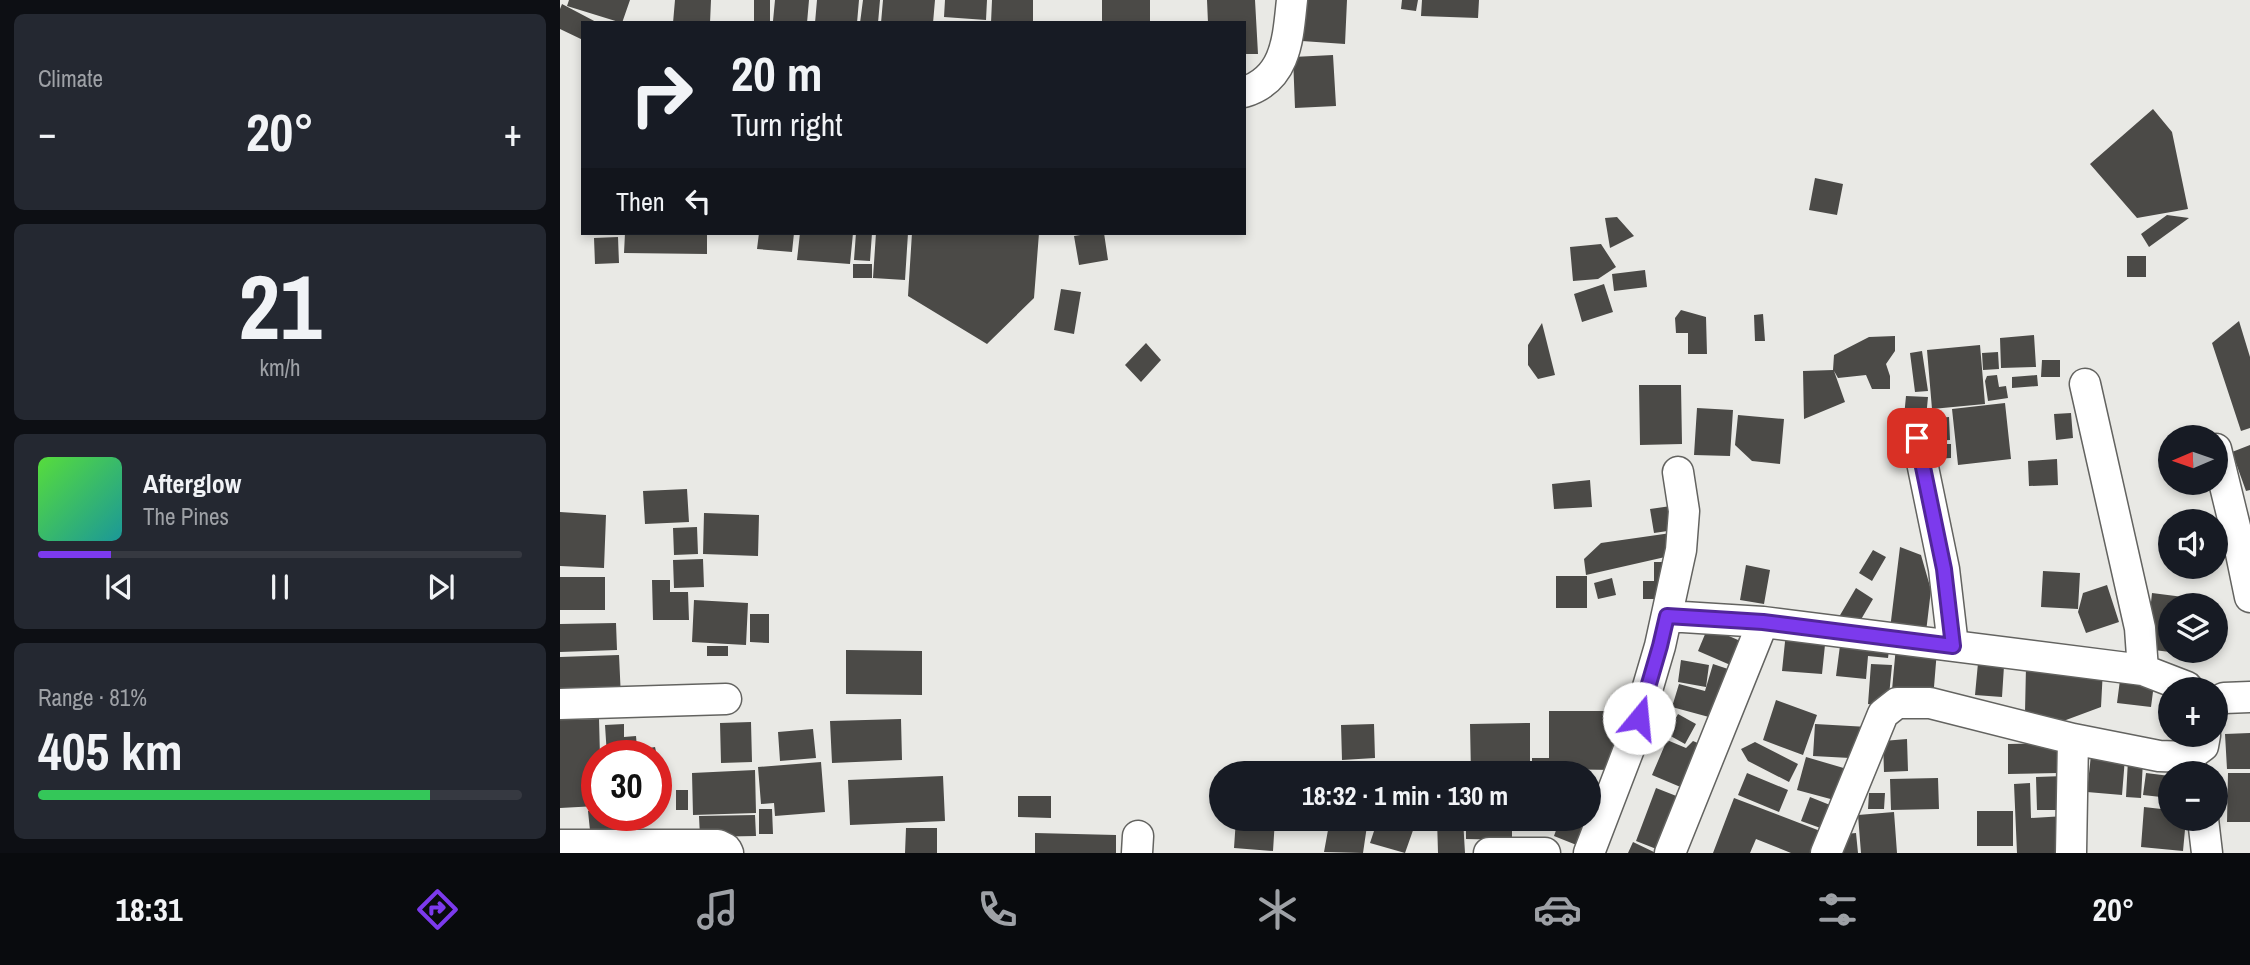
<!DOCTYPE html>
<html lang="en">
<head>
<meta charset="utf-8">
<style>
  body { margin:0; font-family:"Archivo Narrow",sans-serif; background:#242831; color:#f1f3f6; height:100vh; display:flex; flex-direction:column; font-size:26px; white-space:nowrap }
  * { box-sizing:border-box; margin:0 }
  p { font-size:23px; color:#9ea1a6 }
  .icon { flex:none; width:38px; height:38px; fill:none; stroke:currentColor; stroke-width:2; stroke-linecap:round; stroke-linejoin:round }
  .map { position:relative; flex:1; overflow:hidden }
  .drawer { display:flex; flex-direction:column; gap:14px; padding:14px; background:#0d0f14; width:560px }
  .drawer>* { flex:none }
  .guide { position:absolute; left:21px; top:21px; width:665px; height:214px; border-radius:0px; box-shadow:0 4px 10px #0003; background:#171b24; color:#f1f3f6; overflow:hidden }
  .needle { width:46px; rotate:268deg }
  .buttons { position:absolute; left:1598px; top:425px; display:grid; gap:14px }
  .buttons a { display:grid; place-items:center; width:70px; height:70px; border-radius:50%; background:#171b24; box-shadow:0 4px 10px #0003; font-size:35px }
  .speed { position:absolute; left:21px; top:740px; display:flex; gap:14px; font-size:35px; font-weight:700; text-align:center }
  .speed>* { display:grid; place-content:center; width:91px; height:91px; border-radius:50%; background:#171b24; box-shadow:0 4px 10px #0003; line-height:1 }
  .speed .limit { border:10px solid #d22; background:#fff; color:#111 }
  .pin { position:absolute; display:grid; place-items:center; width:60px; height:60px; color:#fff; margin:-30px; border-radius:14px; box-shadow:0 4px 10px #0006 }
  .me { position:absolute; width:77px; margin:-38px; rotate:17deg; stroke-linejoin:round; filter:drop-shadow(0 0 5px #0008) }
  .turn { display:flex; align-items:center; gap:24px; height:147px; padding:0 35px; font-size:32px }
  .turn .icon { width:91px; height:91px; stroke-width:2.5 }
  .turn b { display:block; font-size:49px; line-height:60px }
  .then { display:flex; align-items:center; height:66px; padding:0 35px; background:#0003; gap:14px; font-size:26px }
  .big { font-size:52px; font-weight:800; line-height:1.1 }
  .drawer .tile { flex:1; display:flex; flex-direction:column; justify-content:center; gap:10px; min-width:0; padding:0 24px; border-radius:10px; background:#242831 }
  .drawer .dial { align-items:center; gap:0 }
  .dial b { font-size:91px; line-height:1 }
  .song { display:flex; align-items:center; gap:21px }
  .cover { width:84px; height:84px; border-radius:10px; background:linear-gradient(135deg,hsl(110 70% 55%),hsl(180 70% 35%)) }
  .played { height:7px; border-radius:4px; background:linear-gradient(90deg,#7c3aed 15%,#363941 15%) }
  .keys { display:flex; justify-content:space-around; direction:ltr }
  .heat { display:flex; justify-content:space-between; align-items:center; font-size:38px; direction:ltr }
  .charge { height:10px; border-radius:5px; background:linear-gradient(90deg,#34c759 81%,#363941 0) }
  .trip { position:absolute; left:649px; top:761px; width:392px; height:70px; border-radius:35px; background:#171b24; box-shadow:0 4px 10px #0003; font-weight:800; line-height:70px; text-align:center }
  .tab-bar { display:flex; height:112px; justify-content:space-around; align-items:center; background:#090b0e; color:#9ea1a6 }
  .tab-bar .icon { width:49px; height:49px }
  .tab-bar .current { color:#7c3aed }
  .tab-bar b { font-size:32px; color:#f1f3f6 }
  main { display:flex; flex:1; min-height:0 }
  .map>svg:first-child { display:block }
  .building { fill:#4b4a47 }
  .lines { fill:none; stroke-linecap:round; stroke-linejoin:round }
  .minor-casing { stroke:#636360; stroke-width:33 }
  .minor { stroke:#fff; stroke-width:30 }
  .route-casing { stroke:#51269a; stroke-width:18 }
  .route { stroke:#7c3aed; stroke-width:12 }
</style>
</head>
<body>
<main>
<section class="drawer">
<div class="tile"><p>Climate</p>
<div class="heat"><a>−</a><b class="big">20°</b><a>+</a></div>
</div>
<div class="tile dial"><b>21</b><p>km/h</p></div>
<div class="tile">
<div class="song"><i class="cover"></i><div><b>Afterglow</b><p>The Pines</p></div></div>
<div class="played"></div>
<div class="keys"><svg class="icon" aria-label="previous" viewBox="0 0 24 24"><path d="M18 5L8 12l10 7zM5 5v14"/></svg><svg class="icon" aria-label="pause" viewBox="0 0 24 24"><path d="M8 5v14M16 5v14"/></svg><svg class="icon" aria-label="next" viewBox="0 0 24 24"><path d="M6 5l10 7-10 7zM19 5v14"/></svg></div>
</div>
<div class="tile"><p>Range · 81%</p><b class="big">405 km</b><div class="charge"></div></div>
</section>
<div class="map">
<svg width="1690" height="853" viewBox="0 0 1690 853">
  <rect width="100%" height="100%" fill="#e9e9e5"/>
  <path class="building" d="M9,0H70L62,23L7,6Z
    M115,0H151L150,23H113Z
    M194,0H210V23H194Z
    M215,0H249L247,23L213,21Z
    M257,0H299L297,23H255Z
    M303,0H320L318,23H300Z
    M323,0H375L373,23H321Z
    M385,0H427L426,20L384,17Z
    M432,0H473V23H431Z
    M542,0H590V23H542Z
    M647,0H695L698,54H684V23H648Z
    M745,0H787L785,44L742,41Z
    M842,0H858L856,11L841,9Z
    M862,0H919L918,18L861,16Z
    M2,4L38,23H23V40L0,29V9Z
    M773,55L776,106L735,108L733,57Z
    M1593,109L1612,132L1628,209L1577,218L1530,164Z
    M1255,178L1283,184L1277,215L1249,210Z
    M1607,215L1629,218L1589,247L1581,234Z
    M1057,217L1074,236L1050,248L1045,218Z
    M65,233H147V254L64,253Z
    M199,233H234L232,252L197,249Z
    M240,233H293L290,264L237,260Z
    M296,233H312L310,261L294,260Z
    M316,233H348L345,280L313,278Z
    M352,233H479L474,298L427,344L348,296Z
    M533,233H544L548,260L519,265L514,236Z
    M58,237L59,263L35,264L34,238Z
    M1041,244L1056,267L1038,279L1013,281L1010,247Z
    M1567,256H1586V277H1567Z
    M293,264H312V278H293Z
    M1085,270L1087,287L1054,291L1052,274Z
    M1044,284L1053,312L1022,322L1014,294Z
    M501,289L521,292L514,334L494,330Z
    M1121,310L1146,317L1147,354H1128V333H1116L1115,318Z
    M1203,314L1205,341H1195L1194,315Z
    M1679,321L1690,357V428L1681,431L1652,343Z
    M982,323L995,375L978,379L968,365V345Z
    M1474,335L1476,367L1441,368L1440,338Z
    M1335,336V351L1326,364L1330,376V389H1312L1306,375L1278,378L1274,371L1285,402L1244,419L1243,371L1273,370L1274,355L1309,337Z
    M586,343L601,360L581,382L565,365Z
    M1420,345L1425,404L1372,409L1367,350Z
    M1362,351L1368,391L1355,392L1350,353Z
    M1438,352L1439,369L1423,370L1422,353Z
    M1482,360H1500V377H1481Z
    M1437,375L1439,387L1446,386L1448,398L1428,401L1425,381L1427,376Z
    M1477,375L1478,386L1452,388V377Z
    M1079,385H1121L1122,444L1080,445Z
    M1346,396L1368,397L1365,428L1343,427Z
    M1445,403L1451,459L1398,465L1392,409Z
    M1137,408L1173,410L1170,456L1134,455Z
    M1511,413L1513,438L1496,440L1494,414Z
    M1178,415L1224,419L1220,464L1192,461L1175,445Z
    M1389,417L1390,440L1368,441L1367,419Z
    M1371,444H1391V458L1372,459Z
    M1690,445V490L1686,491L1672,452Z
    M1497,459L1498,485L1469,486L1468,461Z
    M1030,480L1032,507L994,509L992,484Z
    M127,489L129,522L85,524L83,491Z
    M1118,505L1121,529L1094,533L1090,509Z
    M0,512L46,515L44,568L0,566Z
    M144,513L199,515L198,556L143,554Z
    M137,527L138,554L114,555L113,528Z
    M1118,532L1114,555L1026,575L1024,559L1041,543Z
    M1340,547L1361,555L1371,590L1366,632L1330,629Z
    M1313,550L1326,557L1312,581L1299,573Z
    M143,559L144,587L114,588L113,560Z
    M1094,562H1113L1098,599H1083V581H1094Z
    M1186,565L1210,570L1204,604L1180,600Z
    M1483,571L1520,573L1518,609L1481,607Z
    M996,576H1027V608H996Z
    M0,577H45V610H0Z
    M1052,578L1056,595L1038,599L1034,583Z
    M92,580H110V592H128L129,620H93Z
    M1547,585L1559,622L1526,633L1518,612L1523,593Z
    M1296,588L1313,599L1293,633L1276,622Z
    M1592,593L1639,599L1638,606H1610V652L1586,649Z
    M134,600L188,603L186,645L132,642Z
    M190,614H209V643L190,642Z
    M56,623L57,650L0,652V624Z
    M1148,627L1185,643L1175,667L1138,651Z
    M1226,632L1266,635L1262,674L1222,671Z
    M1281,638L1330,643L1328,658L1308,656L1306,679L1276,676Z
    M147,646H168V656H147Z
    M1336,646L1377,650L1374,687L1360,693L1332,690Z
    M286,650L362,651V695L286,694Z
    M59,655L61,698L0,700V657Z
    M1121,660L1149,665L1146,687L1118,682Z
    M1418,663L1444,666L1442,697L1415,695Z
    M1153,664L1174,671L1160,720L1112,707L1119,684L1145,691Z
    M1311,664L1332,665L1328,706L1308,704Z
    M1466,666L1543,669L1541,707L1506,720L1488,722L1465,712Z
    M1560,680L1594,684L1591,707L1557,703Z
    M1216,700L1257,715L1243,755L1203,740Z
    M989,711H1074L1054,770L988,769L989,774H972V758H989Z
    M1118,714L1136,724L1125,744L1107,734Z
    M39,719L40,756H37V806L0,808V720Z
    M341,719L342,760L272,763L270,721Z
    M191,722L192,762L161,763L160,723Z
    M970,723V774H911L910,724Z
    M64,724V737L76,736L77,748L65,749V756H47L45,725Z
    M814,724L815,758L782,760L781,725Z
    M1255,724L1308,727L1290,758L1253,756Z
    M253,729L256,758L220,761L218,732Z
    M1690,733V769H1667L1665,734Z
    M1347,739L1348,771L1324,772L1323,741Z
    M1107,740L1126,748L1133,741L1147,747L1130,791L1092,775Z
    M1195,742L1238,764L1229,782L1188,761L1181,749Z
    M1497,743L1498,773L1448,774V744Z
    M95,747L97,756H68L67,752Z
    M1531,755L1565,758L1562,795L1527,792Z
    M1246,757L1287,769L1278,801L1237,790Z
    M1568,760L1583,761L1581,798L1566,797Z
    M96,762L104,800L96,802Z
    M261,762L265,812L215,816L214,803L201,804L198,767Z
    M817,765V774H734V769Z
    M195,770L196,813L133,815L132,773Z
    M1187,773L1228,790L1219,812L1178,795Z
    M1586,773L1610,776V798L1583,795Z
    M1668,773H1690V822H1667Z
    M383,776L385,821L290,825L288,780Z
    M1505,776L1506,810H1477L1476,777Z
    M1378,778L1379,809L1331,810L1330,779Z
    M1029,783L1047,790L1024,848L994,836L1000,819H1029Z
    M1470,783L1471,818L1505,816L1507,853H1457L1454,784Z
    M1096,788L1124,799L1104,852L1076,841Z
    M116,790H128V810H116Z
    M1309,793H1325L1324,809H1308Z
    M458,796H491V818L458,817Z
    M1250,797L1275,807L1266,830L1241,821Z
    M1174,798L1268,834L1260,853H1231L1196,839L1190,853H1153Z
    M1584,807L1610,810V819H1626L1623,851L1581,847Z
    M199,809H212L213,834H199Z
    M37,810V816H58L60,837L31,840L28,811Z
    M1417,811H1453V846H1417Z
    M1334,812L1337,853H1301L1298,815Z
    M195,815L196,836L140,837L139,816Z
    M60,816H76L79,836L64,839Z
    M676,819H715L713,851L674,848Z
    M770,819H808L803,853L764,852Z
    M818,819H857L845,853L810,843Z
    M877,819H903L905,853H878Z
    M906,819H952V840L906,839Z
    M346,828H377V853H345Z
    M475,833L556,835V853H475Z
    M1296,833L1298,853H1281L1285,834Z
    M1073,842L1096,853H1068Z"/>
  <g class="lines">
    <g class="minor-casing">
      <path id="minor" d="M684,92C727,79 728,37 732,0
        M1525,384L1580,628L1583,670L1627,687L1629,690
        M1357,438L1384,569L1393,646
        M1656,449L1678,539L1690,597
        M1107,616L1203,622L1583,670
        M1656,702L1664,698L1690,697
        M0,704L166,699
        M1633,774L1628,757L1643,746L1645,735
        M1643,819L1647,853
        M0,845H158L166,849L168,853
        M577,853L578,836
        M929,853H985
        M1029,853L1072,741L1100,646L1121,550L1124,511L1118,472
        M1110,853L1203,622
        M1266,853L1323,714L1337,703H1370L1513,739L1599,756L1628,757
        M1511,853L1513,739"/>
    </g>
    <use href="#minor" class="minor"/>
  </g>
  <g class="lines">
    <g class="route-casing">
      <path id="route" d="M1079,718L1100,646L1107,616L1203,622L1393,646L1384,569L1357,438"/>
    </g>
    <use href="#route" class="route"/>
  </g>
</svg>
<div class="buttons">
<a><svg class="needle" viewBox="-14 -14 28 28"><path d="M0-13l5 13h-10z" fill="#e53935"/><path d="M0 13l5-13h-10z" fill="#9ea1a6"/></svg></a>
<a><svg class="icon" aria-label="sound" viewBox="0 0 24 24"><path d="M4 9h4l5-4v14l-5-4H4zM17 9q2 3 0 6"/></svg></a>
<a><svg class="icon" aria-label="layers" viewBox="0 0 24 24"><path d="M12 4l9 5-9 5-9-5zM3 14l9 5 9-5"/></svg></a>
<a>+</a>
<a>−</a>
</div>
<div class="speed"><div class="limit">30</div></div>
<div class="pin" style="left:1357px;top:438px;background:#d93025"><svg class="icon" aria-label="arrive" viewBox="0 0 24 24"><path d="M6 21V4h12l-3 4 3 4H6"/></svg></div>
<svg class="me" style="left:1079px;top:718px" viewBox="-20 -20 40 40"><circle r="19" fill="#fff"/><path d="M0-13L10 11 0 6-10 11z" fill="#7c3aed"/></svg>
<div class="trip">18:32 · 1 min · 130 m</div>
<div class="guide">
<div class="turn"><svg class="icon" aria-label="right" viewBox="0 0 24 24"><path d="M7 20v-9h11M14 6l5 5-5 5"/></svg><div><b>20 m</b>Turn right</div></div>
<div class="then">Then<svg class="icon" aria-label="left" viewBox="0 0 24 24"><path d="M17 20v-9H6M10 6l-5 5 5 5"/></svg></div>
</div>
</div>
</main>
<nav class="tab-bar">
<b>18:31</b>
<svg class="icon current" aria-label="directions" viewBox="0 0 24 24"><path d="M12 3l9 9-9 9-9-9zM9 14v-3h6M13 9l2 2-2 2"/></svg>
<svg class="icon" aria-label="music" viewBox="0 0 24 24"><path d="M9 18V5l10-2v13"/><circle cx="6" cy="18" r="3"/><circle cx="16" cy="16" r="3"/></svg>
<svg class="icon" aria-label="phone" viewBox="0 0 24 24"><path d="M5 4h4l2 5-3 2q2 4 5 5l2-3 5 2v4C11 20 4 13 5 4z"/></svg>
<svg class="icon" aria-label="climate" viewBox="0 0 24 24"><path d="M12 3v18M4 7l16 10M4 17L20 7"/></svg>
<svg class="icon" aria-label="car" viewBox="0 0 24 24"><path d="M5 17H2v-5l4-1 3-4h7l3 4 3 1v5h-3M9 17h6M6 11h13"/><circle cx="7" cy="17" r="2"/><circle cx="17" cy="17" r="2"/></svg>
<svg class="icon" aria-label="filters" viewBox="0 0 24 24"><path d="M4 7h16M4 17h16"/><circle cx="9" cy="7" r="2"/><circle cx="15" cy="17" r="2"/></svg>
<b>20°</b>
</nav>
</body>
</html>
